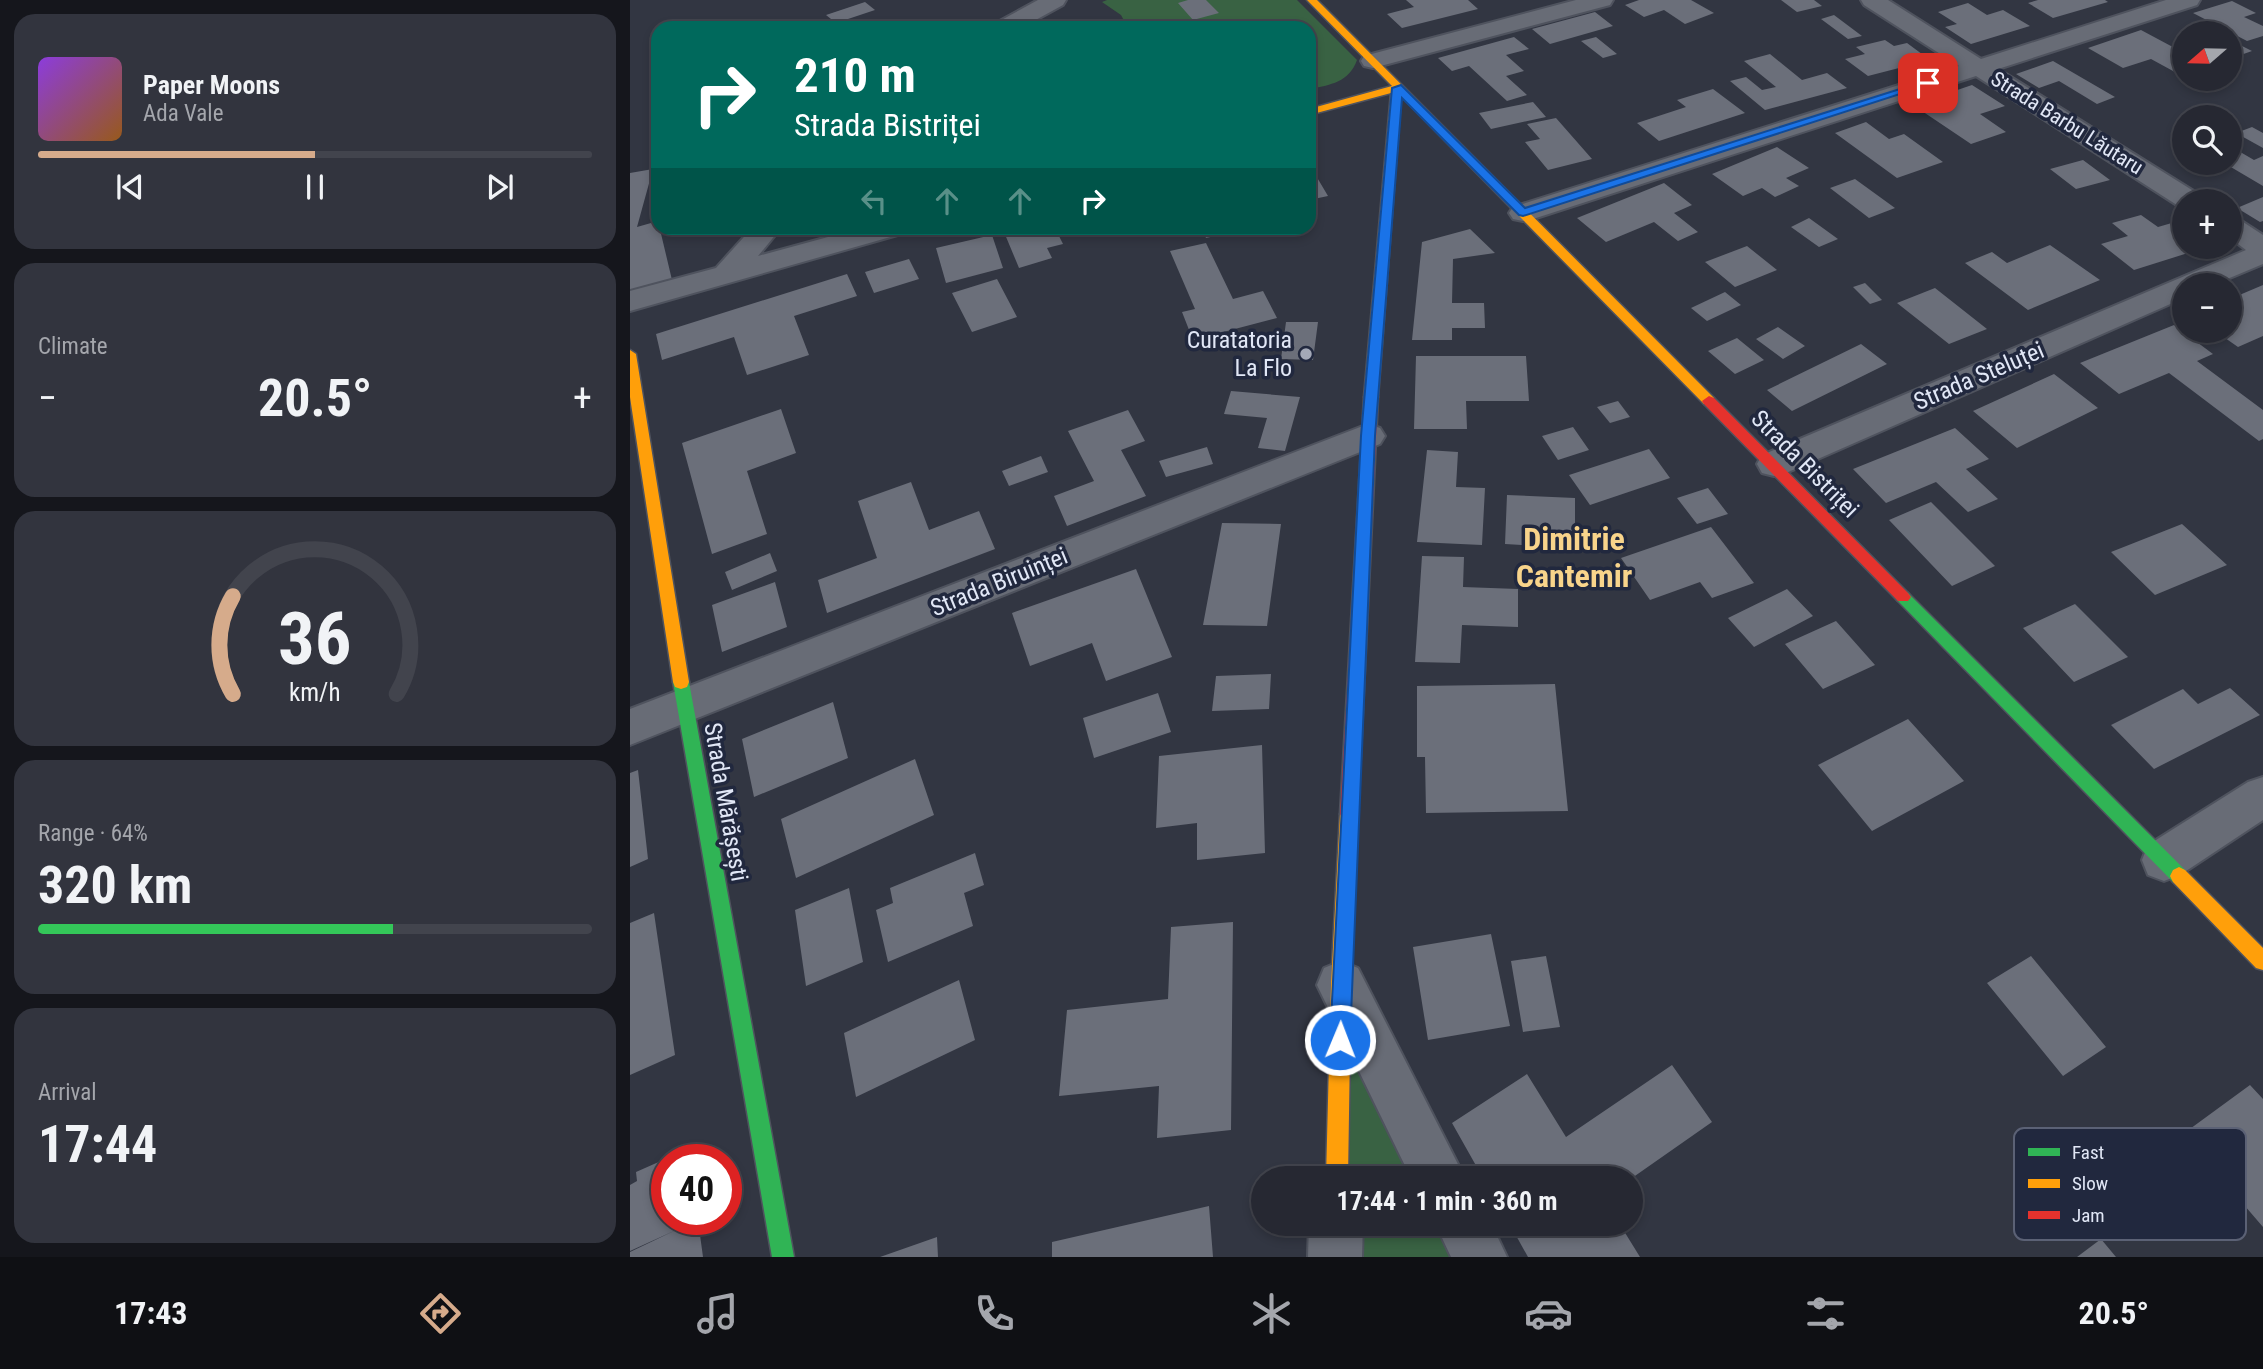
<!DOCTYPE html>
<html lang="en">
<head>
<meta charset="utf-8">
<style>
  body { margin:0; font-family:"Roboto Condensed",sans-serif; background:#32343e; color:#f1f3f6; height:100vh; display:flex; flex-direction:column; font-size:26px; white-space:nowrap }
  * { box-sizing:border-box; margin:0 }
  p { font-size:23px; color:#a4a6ac }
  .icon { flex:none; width:38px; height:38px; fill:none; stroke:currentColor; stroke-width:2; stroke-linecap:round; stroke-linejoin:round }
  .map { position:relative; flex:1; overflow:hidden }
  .panel { display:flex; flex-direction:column; gap:14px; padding:14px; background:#15161c; width:630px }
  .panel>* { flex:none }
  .banner { position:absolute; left:21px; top:21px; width:665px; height:214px; border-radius:21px; box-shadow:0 4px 10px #0003,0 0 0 2px #42444d; background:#00695c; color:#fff; overflow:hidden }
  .needle { width:46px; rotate:250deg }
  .controls { position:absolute; left:1542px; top:21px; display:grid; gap:14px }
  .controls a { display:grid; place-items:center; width:70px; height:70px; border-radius:50%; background:#262832; box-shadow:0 4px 10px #0003,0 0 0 2px #42444d; font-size:35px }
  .speed { position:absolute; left:21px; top:1144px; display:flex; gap:14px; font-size:35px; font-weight:700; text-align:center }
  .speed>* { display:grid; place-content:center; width:91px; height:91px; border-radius:50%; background:#262832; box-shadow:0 4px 10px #0003,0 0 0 2px #42444d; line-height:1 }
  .speed .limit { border:10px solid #d22; background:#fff; color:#111 }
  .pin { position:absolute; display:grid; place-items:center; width:60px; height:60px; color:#fff; margin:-30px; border-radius:14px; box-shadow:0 4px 10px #0006 }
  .me { position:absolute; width:77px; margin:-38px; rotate:1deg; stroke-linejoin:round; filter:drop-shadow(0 0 5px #0008) }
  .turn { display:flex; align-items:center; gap:24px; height:147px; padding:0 28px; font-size:32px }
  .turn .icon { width:91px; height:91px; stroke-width:2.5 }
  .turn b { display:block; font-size:49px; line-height:60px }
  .lanes { display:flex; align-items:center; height:66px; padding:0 28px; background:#0003; justify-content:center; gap:35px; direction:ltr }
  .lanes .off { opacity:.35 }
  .big { font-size:52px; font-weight:700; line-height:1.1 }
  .panel .tile { flex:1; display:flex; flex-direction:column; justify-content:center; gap:10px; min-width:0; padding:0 24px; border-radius:21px; background:#32343e }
  .panel .dial { align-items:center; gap:0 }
  .dial svg { height:182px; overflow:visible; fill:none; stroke:#42444d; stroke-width:7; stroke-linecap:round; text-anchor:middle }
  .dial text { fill:#f1f3f6; stroke:none }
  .song { display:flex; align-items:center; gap:21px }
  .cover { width:84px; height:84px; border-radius:10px; background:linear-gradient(135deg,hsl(270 70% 55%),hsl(30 70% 35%)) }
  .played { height:7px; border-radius:4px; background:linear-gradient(90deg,#d6ab8b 50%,#42444d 50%) }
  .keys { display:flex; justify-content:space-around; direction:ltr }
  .heat { display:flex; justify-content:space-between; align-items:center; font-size:38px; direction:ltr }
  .charge { height:10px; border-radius:5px; background:linear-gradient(90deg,#34c759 64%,#42444d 0) }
  .trip { position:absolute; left:621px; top:1166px; width:392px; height:70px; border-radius:35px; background:#262832; box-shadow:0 4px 10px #0003,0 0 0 2px #42444d; font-weight:700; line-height:70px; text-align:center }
  .menu { display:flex; height:112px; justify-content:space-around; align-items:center; background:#0f1014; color:#a4a6ac }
  .menu .icon { width:49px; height:49px }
  .menu .on { color:#d6ab8b }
  .menu b { font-size:32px; color:#f1f3f6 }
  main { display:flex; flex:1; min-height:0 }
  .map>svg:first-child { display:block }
  .green { fill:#396243 }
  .building { fill:#6b6f7a }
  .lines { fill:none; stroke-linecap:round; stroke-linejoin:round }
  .street-casing { stroke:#4f535e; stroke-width:4 }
  .fast-casing { stroke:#4f535e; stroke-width:3 }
  .slow-casing { stroke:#4f535e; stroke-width:3 }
  .jam-casing { stroke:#4f535e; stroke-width:3 }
  .street { fill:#686c76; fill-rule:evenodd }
  .fast { fill:#30b455; fill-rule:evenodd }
  .slow { fill:#ff9f0a; fill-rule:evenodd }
  .jam { fill:#e5322d; fill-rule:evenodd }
  .route { fill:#1a73e8; stroke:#114b97; stroke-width:2 }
  .poi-dot { fill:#a4a9b7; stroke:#21283e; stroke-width:2.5 }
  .labels { text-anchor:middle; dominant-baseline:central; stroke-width:7; stroke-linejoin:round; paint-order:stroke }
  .far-street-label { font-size:21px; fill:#e1e7f6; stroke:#21283e }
  .poi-label { font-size:24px; fill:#e1e7f6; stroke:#21283e; text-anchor:end }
  .street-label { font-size:24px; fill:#e1e7f6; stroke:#21283e }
  .district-label { font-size:32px; font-weight:bold; fill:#f8d48b; stroke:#21283e }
  .key { fill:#21283e; stroke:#5b6175; stroke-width:2 }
  .key-label { font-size:19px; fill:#e1e7f6 }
</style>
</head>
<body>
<main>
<section class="panel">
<div class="tile">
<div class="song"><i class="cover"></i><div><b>Paper Moons</b><p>Ada Vale</p></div></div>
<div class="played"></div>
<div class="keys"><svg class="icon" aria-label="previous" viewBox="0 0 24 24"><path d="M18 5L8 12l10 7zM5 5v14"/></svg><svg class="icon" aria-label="pause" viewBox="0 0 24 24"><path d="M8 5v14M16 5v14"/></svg><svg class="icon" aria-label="next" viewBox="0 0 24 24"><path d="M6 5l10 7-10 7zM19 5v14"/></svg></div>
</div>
<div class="tile"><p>Climate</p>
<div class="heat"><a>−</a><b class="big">20.5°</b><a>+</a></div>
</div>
<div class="tile dial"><svg viewBox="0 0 100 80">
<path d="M14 69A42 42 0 1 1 86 69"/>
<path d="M14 69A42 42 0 0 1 14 26" stroke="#d6ab8b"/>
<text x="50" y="56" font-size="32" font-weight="700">36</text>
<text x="50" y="72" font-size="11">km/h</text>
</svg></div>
<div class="tile"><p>Range · 64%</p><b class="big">320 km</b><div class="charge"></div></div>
<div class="tile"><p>Arrival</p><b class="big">17:44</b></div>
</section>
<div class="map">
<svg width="1633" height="1257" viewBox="0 0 1633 1257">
  <rect width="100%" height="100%" fill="#323642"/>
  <path class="green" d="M477,0H667L727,60C719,82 701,85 679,89V28H498L491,15L472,2Z
    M711,985L809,1178H707Z
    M706,1223H832L850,1257H705Z"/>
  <path class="building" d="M558,0H576L589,13L563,20L548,3Z
    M776,0H838L848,9L772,28L757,14L784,7Z
    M1009,0H1061L1084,13L1055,24L1034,10L1014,17L995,5Z
    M1151,0H1184L1192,6L1167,12Z
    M1408,0H1475L1478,2L1423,18L1398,3Z
    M1602,1L1626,13L1614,17L1633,26V36L1617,41L1563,13Z
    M235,2L245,10L206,23L196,15Z
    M1338,3L1357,15L1373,10L1400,26L1341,44L1315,27L1327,24L1308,12Z
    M965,12L983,26L920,44L902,29Z
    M1204,15L1232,36L1218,39L1191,19Z
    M1511,30L1554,53V77L1521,59L1493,68L1458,48Z
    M884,37L899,49L876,55L894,71L876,76L897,95L877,101L839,66L822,71L808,58Z
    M966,37L987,54L973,58L951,41Z
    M1255,40L1264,46L1277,43L1300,60L1238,76L1215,59L1235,54L1226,47Z
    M1600,40L1622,51L1605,57L1600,54Z
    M1140,54L1172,80L1197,73L1217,88L1135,110L1100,81L1116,77L1132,90L1146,87L1114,61Z
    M1423,61L1485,97L1467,104L1429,81L1409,88L1386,74Z
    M1342,85L1375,106L1350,114L1376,132L1341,144L1283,105Z
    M1083,89L1115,113L1029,141L1007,123L1056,107L1047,100Z
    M903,102L916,117L861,129L849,113Z
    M926,118L962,159L918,170L895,142L910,139L897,124Z
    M1236,122L1259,139L1274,134L1313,162L1267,178L1205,133Z
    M1622,127L1633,133V148L1606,133Z
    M1600,146L1624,160L1633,156V186L1594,163H1600Z
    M1147,147L1179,168L1156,178L1169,186L1145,197L1132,188L1113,196L1082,174Z
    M1453,160L1480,180L1446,189L1420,169Z
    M23,169L7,227L28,221L42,280L0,291V173Z
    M679,169H682L698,196L679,200Z
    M1225,179L1265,208L1239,218L1200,188Z
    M1034,183L1062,205L1044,213L1068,232L1048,241L1024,222L976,242L947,218Z
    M1633,197V221L1630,222L1607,208Z
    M1511,215L1528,227L1552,220L1554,222V247H1577L1504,270L1471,244L1498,236L1482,223Z
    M1179,218L1208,239L1189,247L1161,227Z
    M389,228H425L433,244L417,248L422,258L389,268L374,232Z
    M572,228H616V229L576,238Z
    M840,229L865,253L823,259L822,303H854L855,328H822V340H782L792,242Z
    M362,235L373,268L316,283L306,248Z
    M576,243L603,299L633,291L647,318L563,340L552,312L565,309L540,251Z
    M1420,245L1470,280L1398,310L1335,263L1362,252L1377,263Z
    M1117,246L1147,270L1105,287L1075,262Z
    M279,259L289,279L244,293L235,272Z
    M217,274L227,296L164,316L179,355L117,375L104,337L32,360L26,334Z
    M367,279L387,317L342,332L322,293Z
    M1235,283L1252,300L1240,304L1223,287Z
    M1633,285V336L1608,347L1585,331H1600V299Z
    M1305,288L1357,329L1319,344L1267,303Z
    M1095,292L1111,305L1077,321L1061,308Z
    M656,322H688L683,360L651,359Z
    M1544,325L1583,354L1567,361L1633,410V439L1629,441L1539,373L1489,394L1450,363Z
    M1148,327L1175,346L1153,359L1126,339Z
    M1107,338L1134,360L1105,374L1078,351Z
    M1231,344L1257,364L1162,411L1137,390Z
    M786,356H896L899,401H836L837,429H784Z
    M1424,374L1468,408L1387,448L1343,411Z
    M601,391L670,397L655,451L628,448L637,418L594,414Z
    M988,401L1000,417L980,423L967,407Z
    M151,409L166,453L117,471L137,534L82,554L52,443Z
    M498,410L515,441L491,450L516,496L437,526L424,496L464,481L438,431Z
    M943,427L959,450L928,460L912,436Z
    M1325,428L1359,459L1336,469L1368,499L1338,512L1306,482L1256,503L1223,469Z
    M577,447L583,464L536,477L529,461Z
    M1019,449L1040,478L960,505L939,475Z
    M797,450L828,452L826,487L855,488L852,545L787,542Z
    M411,456L418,472L379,486L372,471Z
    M281,482L299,530L349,511L365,549L197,613L188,580L247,558L228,501Z
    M1078,488L1098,514L1067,524L1047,498Z
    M877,495L945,498V548L875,544Z
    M1301,502L1365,566L1322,586L1259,520Z
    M592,523L651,524L637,626L573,625Z
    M1552,524L1597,565L1525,595L1481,552Z
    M1081,527L1124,583L1082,598L1070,582L1020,600L991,558Z
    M140,553L147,571L102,590L95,572Z
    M792,556L834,557L833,587L888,589V627L832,625L830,663L785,662Z
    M506,569L542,657L476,681L462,643L400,666L382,613Z
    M145,582L157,627L92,652L82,605Z
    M1157,589L1183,616L1124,647L1098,618Z
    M1445,604L1498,657L1444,682L1393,628Z
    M1206,621L1245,665L1193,689L1155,644Z
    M641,674L639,709L582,711L586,676Z
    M925,684L938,811L796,813L795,757H787V686Z
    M1600,688L1630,715L1524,769L1481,725L1553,689L1568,704Z
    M528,693L541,732L464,758L453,718Z
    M203,702L218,758L124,797L112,739Z
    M1278,719L1334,781L1242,831L1188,765Z
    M632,745L635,853L567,860V823L526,828L529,756Z
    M285,759L304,815L166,878L151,819Z
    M8,770L18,859L0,867V773Z
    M345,853L354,885L334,893L343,926L258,962L246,910L263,903L260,888Z
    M219,888L233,962L176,986L165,910Z
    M24,913L45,1055L0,1075V923Z
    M603,922L601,1130L527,1138L529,1086L429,1096L437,1010L538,999L541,927Z
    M861,934L880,1026L798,1040L783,947Z
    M916,956L930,1027L893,1032L881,961Z
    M1401,956L1476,1047L1433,1076L1357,983Z
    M329,980L345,1040L226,1097L214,1033Z
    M1042,1065L1082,1122L1002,1178H853L822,1123L897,1074L936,1137Z
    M1620,1085L1633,1099V1227L1553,1134Z
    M58,1149L59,1160H37V1220H68L73,1257H0V1252L46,1230L0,1251V1185L7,1181L6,1172Z
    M579,1206L583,1257H422V1242Z
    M879,1223H989L1010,1257H898Z
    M307,1237L308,1257H250Z
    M1471,1239L1486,1257H1447Z"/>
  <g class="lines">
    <g class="street-casing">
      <path id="street" d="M408,0H436L433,5L391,28H362L366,23Z
        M946,0H983L980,5L743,68L734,66L731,61L734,56Z
        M1231,0H1258L1351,59L1536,0H1570L1567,5L1368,69L1570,195L1574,201H1554V208L1550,207L1346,76L903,219L893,221L883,219L879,213L883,207L1329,66L1234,5Z
        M1600,217L1610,220L1633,235V264L1583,285H1554V298L1156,473L1144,476L1132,473L1127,464L1132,455L1616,250L1600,238Z
        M122,228H151L128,256L231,228H275L271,234L0,311V291L86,268Z
        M738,424L750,428L755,436L750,444L0,745V709Z
        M1633,777V820L1550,875L1534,881L1518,875L1512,860L1518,845L1618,782Z
        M711,961L728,968L835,1178H781L687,985L694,968Z
        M679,1223H733L732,1257H678Z
        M805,1223H861L877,1257H821Z"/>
    </g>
    <g class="fast-casing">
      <path id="fast" d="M1273,591L1278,593L1555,870L1558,876L1555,882L1549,885L1543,882L1268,601L1265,597L1268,593Z
        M51,675L57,677L59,682L164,1257H142L43,682L45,677Z"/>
    </g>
    <g class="slow-casing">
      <path id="slow" d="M677,0H687L1084,398V404H1074L771,96L748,397L741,402L736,400L734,397L761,93L679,115V109L762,86Z
        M0,350L6,354L59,682L57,687L51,689L45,687L43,682L0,397Z
        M719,806L725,808L728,814L721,985L718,1178H696L701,985L710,814L713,808Z
        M1549,867L1555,870L1633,948V970L1626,968L1543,882L1540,876L1543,870Z"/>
    </g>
    <g class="jam-casing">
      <path id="jam" d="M741,392L748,397L728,814L725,820L719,822L713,820L710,814L734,397Z
        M1079,396L1084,398L1278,593L1281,597L1278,601H1268L1074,404L1072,401Z"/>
    </g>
    <use href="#street" class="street"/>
    <use href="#fast" class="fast"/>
    <use href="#slow" class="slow"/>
    <use href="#jam" class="jam"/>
  </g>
  <path class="route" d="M1295,81L1304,83L893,216L889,215L772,98L745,436L720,1040L717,1047L710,1050L702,1047L700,1040L731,436L762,88L771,85L895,208Z"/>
  <circle class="poi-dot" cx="676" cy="354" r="7"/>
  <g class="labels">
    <g class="far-street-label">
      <text transform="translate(1437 123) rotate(32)">Strada Barbu Lăutaru</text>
    </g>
    <g class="poi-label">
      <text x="662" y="340">Curatatoria<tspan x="662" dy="28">La Flo</tspan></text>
    </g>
    <g class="street-label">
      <text transform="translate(1349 376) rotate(-23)">Strada Steluței</text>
      <text transform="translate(1175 464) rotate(45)">Strada Bistriței</text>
      <text transform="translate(369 582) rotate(-22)">Strada Biruinței</text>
      <text transform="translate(96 802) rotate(80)">Strada Mărășești</text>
    </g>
    <g class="district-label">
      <text x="944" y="539">Dimitrie<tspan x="944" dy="37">Cantemir</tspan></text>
    </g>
  </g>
  <rect x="1384" y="1128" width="232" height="112" rx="10" class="key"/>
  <rect x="1398" y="1148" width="32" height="8" fill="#30b455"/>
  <rect x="1398" y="1179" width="32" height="9" fill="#ff9f0a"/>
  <rect x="1398" y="1211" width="32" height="8" fill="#e5322d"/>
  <g class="key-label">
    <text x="1442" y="1159">Fast</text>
    <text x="1442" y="1190">Slow</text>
    <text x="1442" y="1222">Jam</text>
  </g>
</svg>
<div class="controls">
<a><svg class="needle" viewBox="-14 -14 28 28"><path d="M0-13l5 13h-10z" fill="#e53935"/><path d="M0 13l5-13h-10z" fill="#a4a6ac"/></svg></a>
<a><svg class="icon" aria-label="search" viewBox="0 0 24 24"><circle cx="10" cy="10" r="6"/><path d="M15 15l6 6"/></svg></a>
<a>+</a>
<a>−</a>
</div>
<div class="speed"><div class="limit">40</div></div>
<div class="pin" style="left:1298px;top:83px;background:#d93025"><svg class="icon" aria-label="arrive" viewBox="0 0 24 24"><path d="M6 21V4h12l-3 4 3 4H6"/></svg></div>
<svg class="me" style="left:710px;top:1040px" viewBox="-20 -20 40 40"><circle r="17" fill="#1a73e8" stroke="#fff" stroke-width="3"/><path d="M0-11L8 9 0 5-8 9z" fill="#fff"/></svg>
<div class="trip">17:44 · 1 min · 360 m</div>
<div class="banner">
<div class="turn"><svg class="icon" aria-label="right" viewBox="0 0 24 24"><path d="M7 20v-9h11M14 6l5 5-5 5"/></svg><div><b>210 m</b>Strada Bistriței</div></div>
<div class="lanes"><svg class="icon off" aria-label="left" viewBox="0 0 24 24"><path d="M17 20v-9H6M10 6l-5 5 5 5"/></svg><svg class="icon off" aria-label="ahead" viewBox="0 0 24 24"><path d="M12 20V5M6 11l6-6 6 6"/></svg><svg class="icon off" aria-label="ahead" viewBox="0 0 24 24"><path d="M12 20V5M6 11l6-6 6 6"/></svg><svg class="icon" aria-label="right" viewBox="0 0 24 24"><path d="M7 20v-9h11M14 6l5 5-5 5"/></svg></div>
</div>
</div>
</main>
<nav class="menu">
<b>17:43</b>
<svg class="icon on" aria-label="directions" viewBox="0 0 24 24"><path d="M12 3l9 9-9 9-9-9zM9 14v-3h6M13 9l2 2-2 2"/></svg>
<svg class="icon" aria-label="music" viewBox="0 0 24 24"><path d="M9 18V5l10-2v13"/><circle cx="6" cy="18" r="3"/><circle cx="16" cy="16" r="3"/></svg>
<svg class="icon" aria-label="phone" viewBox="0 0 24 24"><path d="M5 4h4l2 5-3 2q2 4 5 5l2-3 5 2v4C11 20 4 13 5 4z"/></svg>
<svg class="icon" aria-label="climate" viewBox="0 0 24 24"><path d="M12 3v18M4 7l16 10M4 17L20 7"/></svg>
<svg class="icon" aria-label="car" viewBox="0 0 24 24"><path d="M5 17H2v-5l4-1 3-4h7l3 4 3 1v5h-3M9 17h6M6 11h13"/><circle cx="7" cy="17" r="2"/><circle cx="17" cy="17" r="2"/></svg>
<svg class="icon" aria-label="filters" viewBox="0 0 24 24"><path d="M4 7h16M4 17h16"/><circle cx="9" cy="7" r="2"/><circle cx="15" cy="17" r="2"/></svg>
<b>20.5°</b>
</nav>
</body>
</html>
